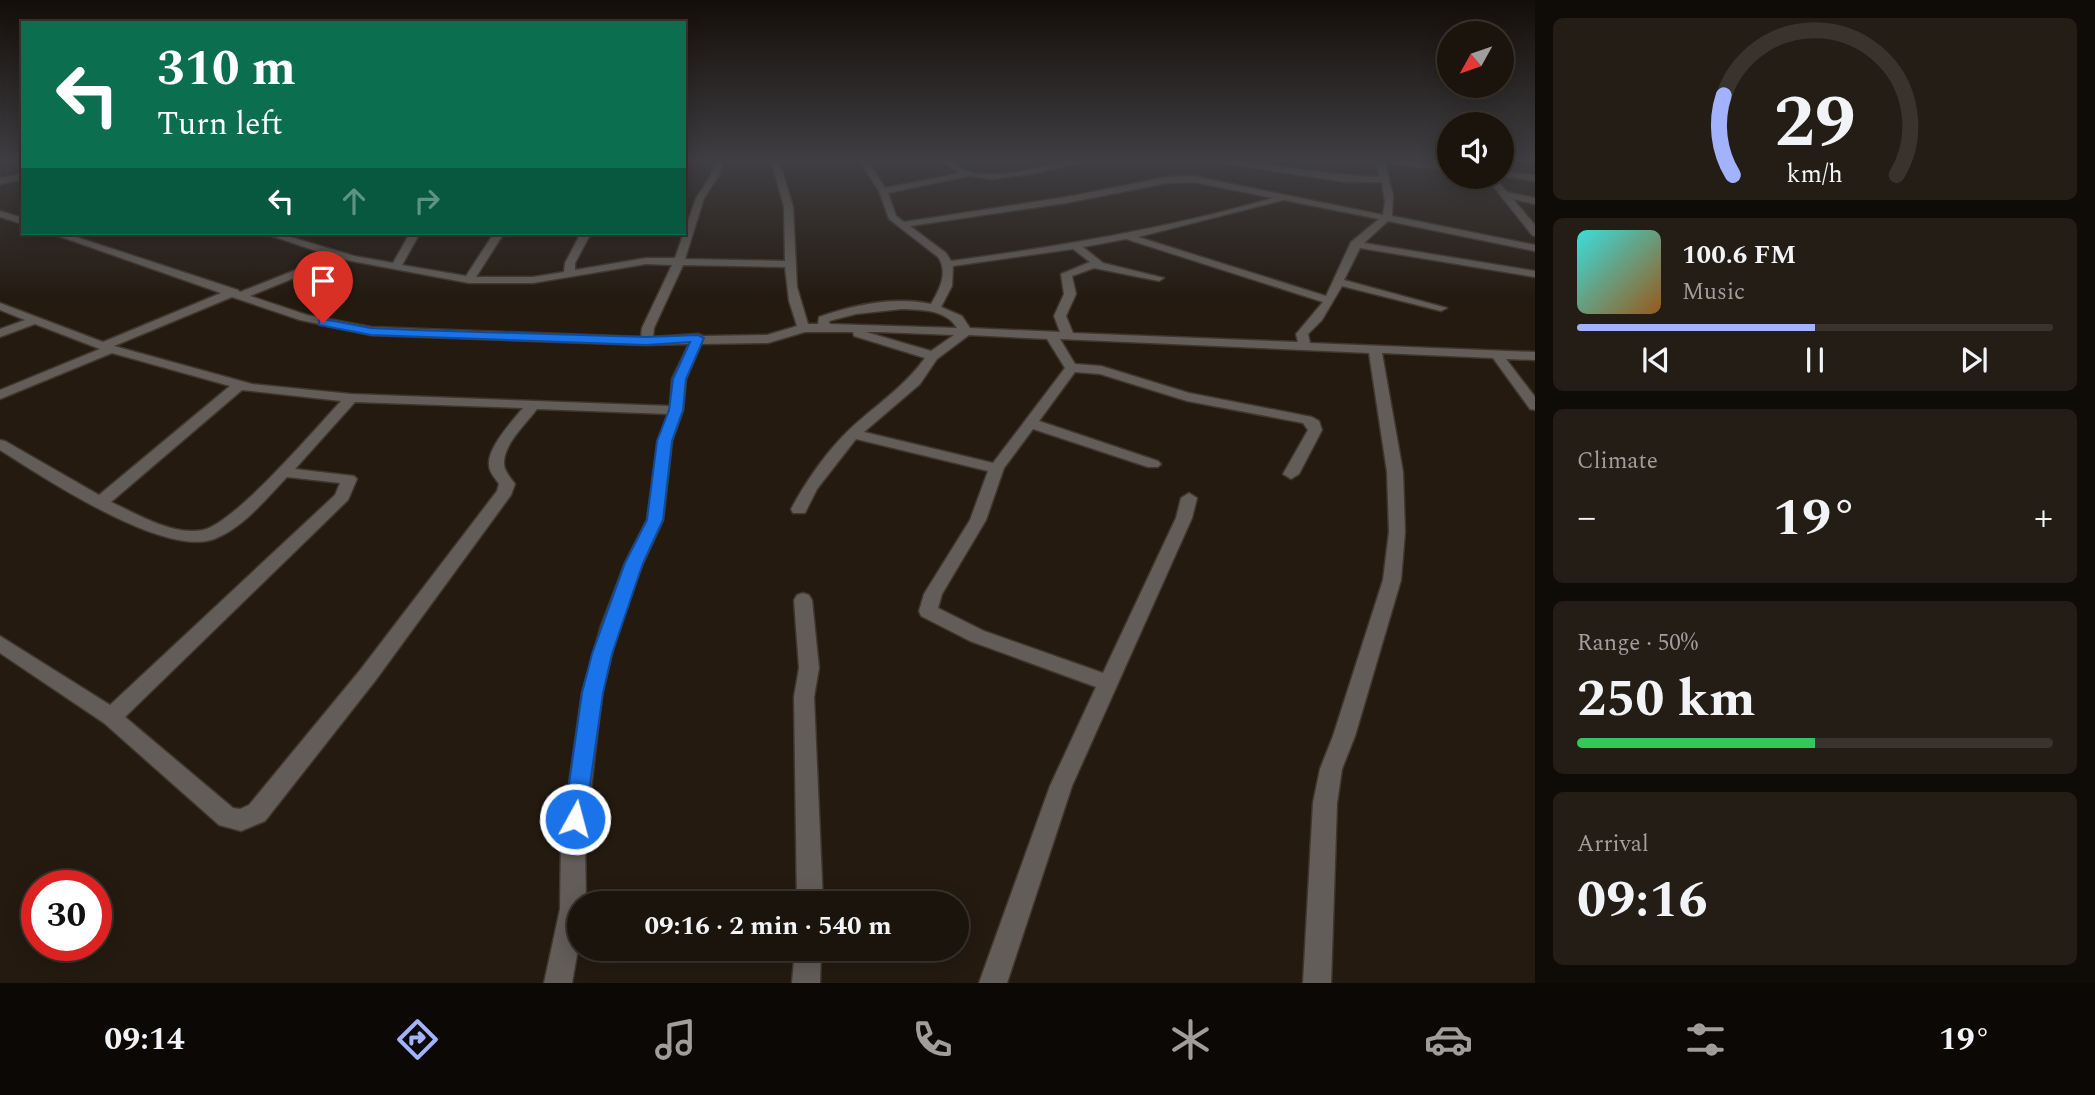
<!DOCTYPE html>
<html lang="en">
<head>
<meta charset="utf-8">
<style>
  body { margin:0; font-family:Spectral,serif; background:#241d15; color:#f1f3f6; height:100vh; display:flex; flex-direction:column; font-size:26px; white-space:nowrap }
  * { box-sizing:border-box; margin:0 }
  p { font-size:23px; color:#a09e9d }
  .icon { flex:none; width:38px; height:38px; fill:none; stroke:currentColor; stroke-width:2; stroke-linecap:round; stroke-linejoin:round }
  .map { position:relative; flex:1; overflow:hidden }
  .drawer { display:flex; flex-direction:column; gap:18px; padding:18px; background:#0f0b07; width:560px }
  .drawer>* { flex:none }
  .guide { position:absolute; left:21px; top:21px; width:665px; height:214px; border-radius:0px; box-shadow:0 4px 18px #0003,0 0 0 2px #39332d; background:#0b6e4f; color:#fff; overflow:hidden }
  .needle { width:46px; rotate:230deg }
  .controls { position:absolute; left:1437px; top:21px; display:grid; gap:14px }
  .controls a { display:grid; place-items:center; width:77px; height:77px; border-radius:50%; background:#1b140c; box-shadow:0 4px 18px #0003,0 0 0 2px #39332d; font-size:35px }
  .speed { position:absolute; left:21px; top:870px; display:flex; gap:14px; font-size:35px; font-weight:700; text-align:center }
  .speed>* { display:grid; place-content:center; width:91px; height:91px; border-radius:50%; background:#1b140c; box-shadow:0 4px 18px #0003,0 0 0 2px #39332d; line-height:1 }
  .speed .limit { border:10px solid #d22; background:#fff; color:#111 }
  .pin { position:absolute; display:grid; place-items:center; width:60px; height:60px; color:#fff; margin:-72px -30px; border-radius:50% 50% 50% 0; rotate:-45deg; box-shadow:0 0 7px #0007 }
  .pin .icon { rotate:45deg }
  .me { position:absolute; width:77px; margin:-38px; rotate:7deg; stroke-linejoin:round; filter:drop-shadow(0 0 5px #0008) }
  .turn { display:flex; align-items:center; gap:24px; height:147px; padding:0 21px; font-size:32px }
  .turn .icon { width:91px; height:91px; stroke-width:2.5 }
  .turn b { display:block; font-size:49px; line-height:60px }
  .lanes { display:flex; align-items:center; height:66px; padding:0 21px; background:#0003; justify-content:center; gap:35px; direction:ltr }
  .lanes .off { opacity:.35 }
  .big { font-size:52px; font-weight:700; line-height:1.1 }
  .drawer .widget { flex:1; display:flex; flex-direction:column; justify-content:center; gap:10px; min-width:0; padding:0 24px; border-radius:10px; background:#241d15 }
  .drawer .dial { align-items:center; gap:0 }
  .dial svg { height:182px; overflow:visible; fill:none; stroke:#39332d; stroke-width:7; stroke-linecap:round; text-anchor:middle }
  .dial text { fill:#f1f3f6; stroke:none }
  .song { display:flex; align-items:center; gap:21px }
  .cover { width:84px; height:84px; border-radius:10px; background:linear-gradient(135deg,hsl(180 70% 55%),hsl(30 70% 35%)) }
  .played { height:7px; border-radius:4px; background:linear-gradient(90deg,#a2b2fd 50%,#39332d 50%) }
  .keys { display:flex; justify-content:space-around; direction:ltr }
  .heat { display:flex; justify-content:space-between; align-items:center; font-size:38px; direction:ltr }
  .charge { height:10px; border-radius:5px; background:linear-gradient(90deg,#34c759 50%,#39332d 0) }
  .trip { position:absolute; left:567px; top:891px; width:402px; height:70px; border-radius:35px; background:#1b140c; box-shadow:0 4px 18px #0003,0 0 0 2px #39332d; font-weight:700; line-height:70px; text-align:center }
  .tab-bar { display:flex; height:112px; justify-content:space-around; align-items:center; background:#0b0805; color:#a09e9d }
  .tab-bar .icon { width:49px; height:49px }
  .tab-bar .on { color:#a2b2fd }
  .tab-bar b { font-size:32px; color:#f1f3f6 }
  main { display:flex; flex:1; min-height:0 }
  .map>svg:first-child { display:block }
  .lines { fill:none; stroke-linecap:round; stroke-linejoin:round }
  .minor-casing { stroke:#40362d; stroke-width:3 }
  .minor { fill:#625d58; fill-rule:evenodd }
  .route { fill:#1a73e8; stroke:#114b97; stroke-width:2 }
</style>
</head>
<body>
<main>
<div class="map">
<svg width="1535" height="983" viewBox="0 0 1535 983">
  <rect width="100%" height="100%" fill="#241a10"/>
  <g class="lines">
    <g class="minor-casing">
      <path id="minor" d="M716,160H724L718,177L704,198L685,259L785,261L784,207L771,160H779L793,207L797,287L808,324H818L819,317C853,305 895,296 931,304C939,290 949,273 938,257L889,219L879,191L859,160H867L885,188L960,173L941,160C951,160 952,164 960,168C970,173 982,174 993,174C1026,174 1057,160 1090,160L1032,174L992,179L968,176L888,193L896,216L904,222L1066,197L1167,177L1193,176L1383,215L1385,202L1382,182H1345L1202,160C1262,160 1321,176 1380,177L1374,160L1449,166V170L1385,163L1393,195L1392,216L1535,245V251L1388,221L1364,243L1535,271V277L1360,248L1344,280L1447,308L1441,311L1342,286L1322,320L1308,334L1310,343L1535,352V360L1506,359L1535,397V410L1530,409L1493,358L1382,353L1403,472L1405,532L1401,580L1355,736L1342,769L1337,803L1331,983H1303L1313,803L1320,769L1333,736L1383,580L1389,532L1387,472L1369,353L1060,339L1075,364L1101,366L1189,393L1312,417L1319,421L1322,430L1299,474L1291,479L1283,474L1308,430L1303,423L1187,401L1100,374L1075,372L1039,421L1158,461L1161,464L1158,467H1148L1033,429L1004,468L986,520L942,594L938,608L984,631L1103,673L1176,518L1181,498L1189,493L1197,498L1192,518L1072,786L1007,983H979L1050,786L1096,687L970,641L921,616L919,611L924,594L970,520L988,471L856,439L817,489L805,513H793L791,509C806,481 827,451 850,429C876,405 904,387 925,358L854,336L853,332H805L768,343L701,344L686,379L683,410L672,441L663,520L643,563L619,626L602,693L585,841L586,903H579V943L572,983H544L560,909L561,841L582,693L601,626L625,563L647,520L658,441L668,414L537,409C527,423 503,444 504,464C504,471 511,478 515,484L511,495L375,681L265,821L241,831L219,825L104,723L0,653V636L110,705L335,495L340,483L287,477C266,499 243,528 214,539C164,558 43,477 0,450V440L5,441L99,495L230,386L112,353L0,399V390L100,349L35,324L0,337V329L25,320L0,310V303L103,342L221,293L50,233H64L238,290L240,292L331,256L263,233H277L354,256L393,263L410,233H420L402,265L466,276L494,233H504L476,277H533L564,272L565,263L581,233H591L575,263V270L646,258H675L696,198L710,177ZM1193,182L1273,198C1166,229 1061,246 951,261L946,253L910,226L1066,203L1167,183ZM1284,200L1379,219L1351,242L1326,296L1138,237ZM1126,239L1323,302L1296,334L1298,342L1073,333L1066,316L1076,294L1072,276L1094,268L1159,281L1164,278L1103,263L1083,247ZM1073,249L1090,262L1061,274L1064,294L1054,316L1060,332L970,328L962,316L941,307L952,286L953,266ZM341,259L469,283H533L646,264L672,265L642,328L641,337L371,327L307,315L250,296ZM683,265L785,267L789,301L797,326L767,335L703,336L698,334L653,337L654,328ZM232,297L300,320L371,335L646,345L689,344L672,379L670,406L351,394L252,384L114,346ZM902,309C921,310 946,309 957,328L830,324L829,321L856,314ZM866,332H878L954,335L931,351ZM969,335L1047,339L1065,368L993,463L864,432L920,384L937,359ZM242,390L341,401C316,428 235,523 203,530C173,536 137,514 111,502ZM355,402L523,408C513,420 487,448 489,465C489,472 495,478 499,484L497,491L361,669L249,805L240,809L233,808L125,717L348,500L357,479L354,476L295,469Z
        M1502,172L1535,175V181L1502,176Z
        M23,174V179L0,184V178Z
        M1486,177H1494L1507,192L1535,198V204L1513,199L1535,225V236L1532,235Z
        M0,211L23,218V224L0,217Z
        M803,593L809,595L812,600L819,668L814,697L823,903H797L794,697L799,668L794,600L797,595Z
        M795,948H821L820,983H792Z"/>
    </g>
    <use href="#minor" class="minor"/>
  </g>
  <linearGradient id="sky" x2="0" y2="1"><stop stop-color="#140e09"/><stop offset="0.54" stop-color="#3f3e42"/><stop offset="1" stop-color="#3f3e42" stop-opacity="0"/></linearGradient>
  <rect width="1535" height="298" fill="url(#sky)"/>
  <path class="route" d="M323,319L371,328L415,330L646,337L698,335L704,338L686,379L683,410L672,441L663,520L643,563L612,654L603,693L584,827L575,830L567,827L564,819L582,693L592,654L625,563L647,520L657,441L669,410L673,379L690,342L646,345L371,335L319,325V320Z"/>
</svg>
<div class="controls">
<a><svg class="needle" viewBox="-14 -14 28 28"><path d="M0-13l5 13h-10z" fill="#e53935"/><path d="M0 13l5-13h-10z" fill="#a09e9d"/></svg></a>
<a><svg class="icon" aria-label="sound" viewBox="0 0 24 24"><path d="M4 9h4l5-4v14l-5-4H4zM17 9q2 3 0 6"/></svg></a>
</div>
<div class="speed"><div class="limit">30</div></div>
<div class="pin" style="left:323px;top:323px;background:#d93025"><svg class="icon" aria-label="arrive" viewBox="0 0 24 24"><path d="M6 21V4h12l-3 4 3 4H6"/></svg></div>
<svg class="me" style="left:575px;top:819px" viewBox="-20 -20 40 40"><circle r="17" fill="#1a73e8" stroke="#fff" stroke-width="3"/><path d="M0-11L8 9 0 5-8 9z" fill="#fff"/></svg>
<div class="trip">09:16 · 2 min · 540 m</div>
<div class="guide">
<div class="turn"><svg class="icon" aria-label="left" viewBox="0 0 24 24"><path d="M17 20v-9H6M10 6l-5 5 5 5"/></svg><div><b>310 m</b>Turn left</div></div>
<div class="lanes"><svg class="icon" aria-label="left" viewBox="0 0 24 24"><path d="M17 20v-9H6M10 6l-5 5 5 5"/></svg><svg class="icon off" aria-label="ahead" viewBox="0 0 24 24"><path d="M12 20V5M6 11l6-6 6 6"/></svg><svg class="icon off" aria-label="right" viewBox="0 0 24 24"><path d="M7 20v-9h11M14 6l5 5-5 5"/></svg></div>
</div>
</div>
<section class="drawer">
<div class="widget dial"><svg viewBox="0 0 100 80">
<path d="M14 69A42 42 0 1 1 86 69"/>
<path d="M14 69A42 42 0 0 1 10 34" stroke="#a2b2fd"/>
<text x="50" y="56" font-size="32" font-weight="700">29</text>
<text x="50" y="72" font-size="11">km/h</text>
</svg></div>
<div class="widget">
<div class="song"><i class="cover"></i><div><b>100.6 FM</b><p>Music</p></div></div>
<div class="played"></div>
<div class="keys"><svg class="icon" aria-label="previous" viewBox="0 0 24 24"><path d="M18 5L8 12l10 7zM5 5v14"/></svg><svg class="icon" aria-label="pause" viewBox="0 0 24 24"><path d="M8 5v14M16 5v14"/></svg><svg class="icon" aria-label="next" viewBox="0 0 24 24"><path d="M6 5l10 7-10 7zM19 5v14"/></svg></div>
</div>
<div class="widget"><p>Climate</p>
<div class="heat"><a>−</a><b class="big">19°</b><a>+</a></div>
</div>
<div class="widget"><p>Range · 50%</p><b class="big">250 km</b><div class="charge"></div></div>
<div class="widget"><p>Arrival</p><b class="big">09:16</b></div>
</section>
</main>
<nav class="tab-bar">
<b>09:14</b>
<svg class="icon on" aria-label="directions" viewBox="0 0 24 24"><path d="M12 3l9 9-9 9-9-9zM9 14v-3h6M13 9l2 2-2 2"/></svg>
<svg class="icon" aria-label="music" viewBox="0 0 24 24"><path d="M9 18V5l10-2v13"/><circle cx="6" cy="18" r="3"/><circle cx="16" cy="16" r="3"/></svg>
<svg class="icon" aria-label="phone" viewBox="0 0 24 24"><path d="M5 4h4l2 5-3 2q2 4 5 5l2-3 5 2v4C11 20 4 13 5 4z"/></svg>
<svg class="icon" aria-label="climate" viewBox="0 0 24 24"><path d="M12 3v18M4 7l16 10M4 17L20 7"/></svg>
<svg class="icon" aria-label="car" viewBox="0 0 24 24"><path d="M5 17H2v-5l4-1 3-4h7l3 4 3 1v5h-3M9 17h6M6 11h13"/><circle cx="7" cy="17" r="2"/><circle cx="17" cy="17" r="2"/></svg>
<svg class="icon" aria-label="filters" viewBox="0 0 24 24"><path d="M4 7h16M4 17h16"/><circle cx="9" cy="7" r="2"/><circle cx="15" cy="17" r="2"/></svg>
<b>19°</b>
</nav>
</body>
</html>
